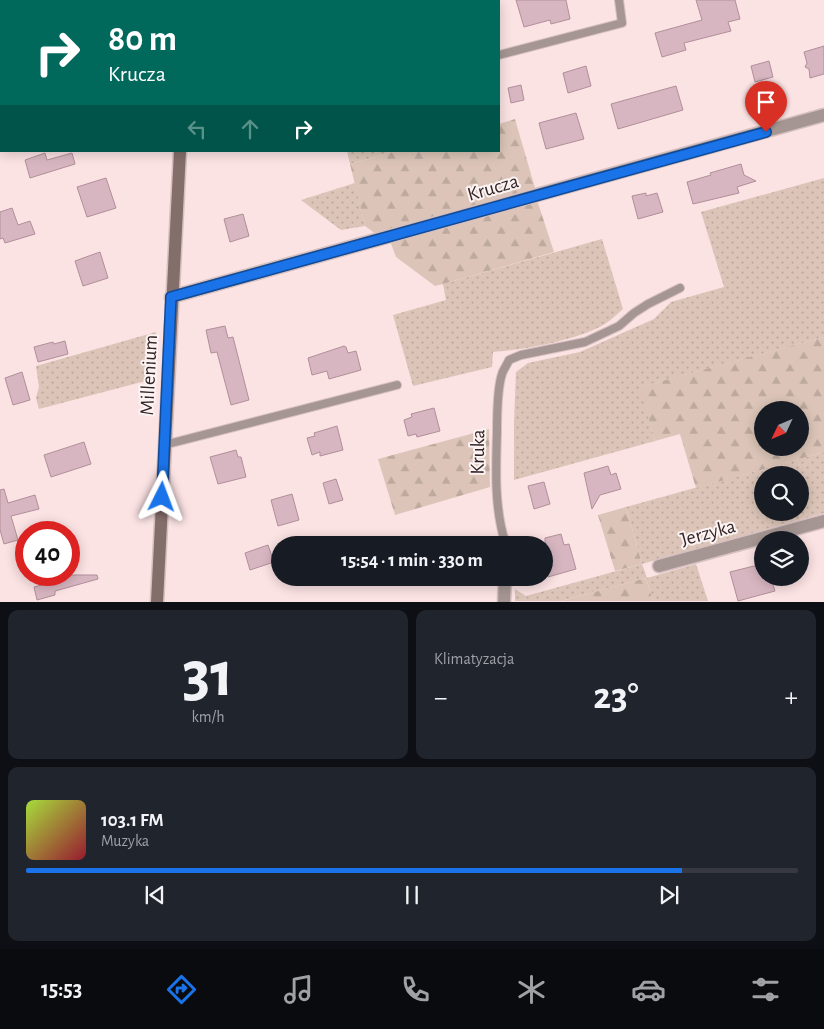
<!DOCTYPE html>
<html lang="pl">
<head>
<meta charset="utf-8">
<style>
  body { margin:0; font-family:"Alegreya Sans",sans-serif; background:#20242c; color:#f1f3f6; height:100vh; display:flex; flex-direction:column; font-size:19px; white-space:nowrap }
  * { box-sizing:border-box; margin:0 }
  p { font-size:16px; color:#9ea1a6 }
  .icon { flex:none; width:28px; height:28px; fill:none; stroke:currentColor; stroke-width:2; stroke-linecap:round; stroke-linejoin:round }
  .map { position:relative; height:602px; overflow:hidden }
  .details { display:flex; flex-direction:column; gap:8px; padding:8px; background:#0d0f14; flex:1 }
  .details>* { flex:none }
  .banner { position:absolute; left:0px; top:0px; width:500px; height:152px; box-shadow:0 2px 12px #0003; background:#00695c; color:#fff; overflow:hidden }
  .needle { width:32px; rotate:226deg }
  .tools { position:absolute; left:754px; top:401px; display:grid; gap:10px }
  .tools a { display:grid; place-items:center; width:55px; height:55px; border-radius:50%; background:#171b24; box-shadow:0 2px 12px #0003; font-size:25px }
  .speed { position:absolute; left:15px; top:521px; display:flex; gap:10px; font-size:25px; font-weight:700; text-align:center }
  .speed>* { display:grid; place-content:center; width:65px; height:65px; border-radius:50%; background:#171b24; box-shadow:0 2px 12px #0003; line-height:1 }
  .speed .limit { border:8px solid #d22; background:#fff; color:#111 }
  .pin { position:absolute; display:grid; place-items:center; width:42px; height:42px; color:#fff; margin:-51px -21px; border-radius:50% 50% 50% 0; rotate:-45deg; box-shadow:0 0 5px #0007 }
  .pin .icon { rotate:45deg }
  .me { position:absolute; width:55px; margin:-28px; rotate:3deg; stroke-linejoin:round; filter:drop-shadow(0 0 4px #0008) }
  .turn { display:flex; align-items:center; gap:18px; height:105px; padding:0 25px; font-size:22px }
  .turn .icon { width:65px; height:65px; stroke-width:2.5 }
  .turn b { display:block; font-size:35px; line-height:42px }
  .lanes { display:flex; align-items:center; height:48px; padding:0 25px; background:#0003; justify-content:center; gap:25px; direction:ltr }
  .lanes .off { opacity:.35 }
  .big { font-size:38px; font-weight:700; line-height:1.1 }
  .details .tile { flex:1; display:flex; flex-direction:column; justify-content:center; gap:8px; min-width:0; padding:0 18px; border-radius:10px; background:#20242c }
  .details .dial { align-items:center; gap:0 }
  .dial b { font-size:65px; line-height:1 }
  .song { display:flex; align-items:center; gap:15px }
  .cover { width:60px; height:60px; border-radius:8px; background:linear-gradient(135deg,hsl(80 70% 55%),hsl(350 70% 35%)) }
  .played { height:5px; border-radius:2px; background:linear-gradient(90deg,#1a73e8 85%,#363941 85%) }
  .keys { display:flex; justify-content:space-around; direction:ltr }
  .heat { display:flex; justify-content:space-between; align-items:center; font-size:28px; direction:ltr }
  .details .tiles { flex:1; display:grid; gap:8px; grid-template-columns:1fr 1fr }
  .tile:last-child { grid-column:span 2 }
  .trip { position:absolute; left:271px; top:536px; width:282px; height:50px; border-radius:25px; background:#171b24; box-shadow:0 2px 12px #0003; font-weight:700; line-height:50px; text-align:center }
  .dock { display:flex; height:80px; justify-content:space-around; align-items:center; background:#090b0e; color:#9ea1a6 }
  .dock .icon { width:35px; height:35px }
  .dock .current { color:#1a73e8 }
  .dock b { font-size:22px; color:#f1f3f6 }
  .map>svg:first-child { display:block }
  .grass { fill:url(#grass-dots); fill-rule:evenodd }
  .forest { fill:url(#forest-firs); fill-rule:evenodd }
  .building { fill:#d8b6c1; stroke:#b18f9a }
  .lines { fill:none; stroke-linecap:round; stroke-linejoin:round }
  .lane-casing { stroke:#d7c0c1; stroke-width:10 }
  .street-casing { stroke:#d7c0c1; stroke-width:15 }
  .secondary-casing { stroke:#d7c0c1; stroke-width:15 }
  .lane { stroke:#a59693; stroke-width:8 }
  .street { stroke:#a59693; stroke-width:12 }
  .secondary { stroke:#846e6a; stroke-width:12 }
  .route-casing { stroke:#114b97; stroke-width:12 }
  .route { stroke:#1a73e8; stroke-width:9 }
  .labels { text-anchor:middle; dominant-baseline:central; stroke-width:4; stroke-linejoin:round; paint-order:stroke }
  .street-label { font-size:20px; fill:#342526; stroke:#fcf4f4 }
</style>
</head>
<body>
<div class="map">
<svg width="824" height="602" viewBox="0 0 824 602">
  <defs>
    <pattern id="grass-dots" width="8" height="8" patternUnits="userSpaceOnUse" patternTransform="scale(1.25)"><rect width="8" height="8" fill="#dcc5b8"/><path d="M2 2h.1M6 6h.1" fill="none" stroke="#bda99e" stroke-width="1.8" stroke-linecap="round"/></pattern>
    <pattern id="forest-firs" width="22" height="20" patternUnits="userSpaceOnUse" patternTransform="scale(1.25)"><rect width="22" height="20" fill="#dcc5b8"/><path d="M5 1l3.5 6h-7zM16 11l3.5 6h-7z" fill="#bda99e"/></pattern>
  </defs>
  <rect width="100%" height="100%" fill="#fbe2e3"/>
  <path class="grass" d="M0,0L67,1H1L0,139Z
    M347,151H398L350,164Z
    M824,178V337L641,387L655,441L514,480V422L516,372L528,363L580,352L654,319L671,302L724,287L701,212Z
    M355,183L365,226L341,230L301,200Z
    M602,239L623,309C617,314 611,320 605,324C578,340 524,350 493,352L492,367L413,386L393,315L446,300L443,284Z
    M156,332L153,379L39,409L36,398L39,387L36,366Z
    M824,452V513L642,564L647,578L696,564L708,601H653L646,578L561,601H515V589L526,596L642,564L626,507ZM762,475H800V512H762Z"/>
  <path class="forest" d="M515,119L535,188L376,234L365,226L350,164L398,151H499V124Z
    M537,200L554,252L443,284L435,286L396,257L390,241Z
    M824,337V452L696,488L680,434L655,441L640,387ZM762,410H800V448H762Z
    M489,429L490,487L395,515L378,459Z
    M626,507L642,564L615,571L598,515Z
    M646,578L653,601H561Z"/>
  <path class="building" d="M516,0H566L570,19L551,24L550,20L524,27Z
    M696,0H735L740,19L728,22L731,31L684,43L686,50L662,57L655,33L702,20Z
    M824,46V74L810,78L809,69L805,67L807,63L804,52Z
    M769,61L773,77L755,82L751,66Z
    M586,66L591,86L568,93L563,73Z
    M521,85L524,100L511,103L508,88Z
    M676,86L683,110L618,129L611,104Z
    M576,113L584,139L546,149L539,123Z
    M45,153L47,160L72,153L75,164L30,178L25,160Z
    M741,164L744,175L756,181L737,187L739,193L693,204L687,182L711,175L710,173Z
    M106,178L116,208L87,217L77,187Z
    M646,193V196L657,193L663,212L638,219L632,196Z
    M12,208L18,225L30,221L35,234L5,243L3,238L0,239V212Z
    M243,214L249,236L230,242L224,219Z
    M100,252L108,278L83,286L75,261Z
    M225,326L228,338L233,337L249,400L231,405L217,352L211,353L206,330Z
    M65,341L68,354L38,362L34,347L53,342L54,344Z
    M344,346L346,347L348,353L356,351L361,370L329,379L327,371L312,375L308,358Z
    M22,372L30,400L13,405L5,378Z
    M434,408L440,431L417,437L416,434L408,436L404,420L412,417L411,414Z
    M337,426L343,450L320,456V452L312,455L307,438L315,436L314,433Z
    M84,442L91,464L51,477L44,455Z
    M236,450L238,457H241L246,477L218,484L210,457Z
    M608,466L611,475L616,473L621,489L600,495L592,509L584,473Z
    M336,479L343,500L329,504L323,483Z
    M544,482L550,504L534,509L528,486Z
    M4,489L8,503L35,495L39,509L11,516L18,540L4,544L0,530V490Z
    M292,494L299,520L278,526L271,500Z
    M561,534L564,545L569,544L576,569L548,577L545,566V538Z
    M268,545L274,562L250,570L245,553Z
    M758,565V567L762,566V578H771L775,591L738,601L730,572Z
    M50,575H97L98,579L55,591V595L37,600L34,587L45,584L43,579L51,578Z"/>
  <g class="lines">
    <g class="lane-casing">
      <path id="lane" d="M499,55L622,23L619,0
        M164,445L397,385
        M505,542C494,506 496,469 497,432C497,415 497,389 502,374C503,370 507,365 509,360L521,355L585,342L619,326L634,313L648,304L680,288"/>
    </g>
    <g class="street-casing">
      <path id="street" d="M171,297L824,115
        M505,545V542
        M659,566L824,521
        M504,602L505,578"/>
    </g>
    <g class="secondary-casing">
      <path id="secondary" d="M188,1V0
        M157,602L180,151"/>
    </g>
    <use href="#lane" class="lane"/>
    <use href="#street" class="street"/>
    <use href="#secondary" class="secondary"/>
  </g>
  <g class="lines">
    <g class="route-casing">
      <path id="route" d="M162,497L171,297L766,132"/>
    </g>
    <use href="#route" class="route"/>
  </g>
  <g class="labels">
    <g class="street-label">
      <text transform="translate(493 188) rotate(-16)">Krucza</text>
      <text transform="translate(149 375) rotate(-87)">Millenium</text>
      <text transform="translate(478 452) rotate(-89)">Kruka</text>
      <text transform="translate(708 533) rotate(-15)">Jerzyka</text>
    </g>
  </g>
</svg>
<div class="tools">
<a><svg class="needle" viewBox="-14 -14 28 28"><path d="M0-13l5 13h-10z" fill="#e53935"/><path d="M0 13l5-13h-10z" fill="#9ea1a6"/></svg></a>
<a><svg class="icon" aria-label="search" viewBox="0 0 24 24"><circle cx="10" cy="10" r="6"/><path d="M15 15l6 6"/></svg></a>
<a><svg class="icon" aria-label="layers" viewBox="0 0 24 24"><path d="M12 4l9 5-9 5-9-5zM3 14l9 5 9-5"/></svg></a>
</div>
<div class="speed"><div class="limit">40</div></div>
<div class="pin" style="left:766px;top:132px;background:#d93025"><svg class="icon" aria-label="arrive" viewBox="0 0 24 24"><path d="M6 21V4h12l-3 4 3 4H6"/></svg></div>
<svg class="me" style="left:162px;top:497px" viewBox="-20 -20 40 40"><path d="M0-17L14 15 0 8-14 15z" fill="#1a73e8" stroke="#fff" stroke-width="4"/></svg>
<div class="trip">15:54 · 1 min · 330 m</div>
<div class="banner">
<div class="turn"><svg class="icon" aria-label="right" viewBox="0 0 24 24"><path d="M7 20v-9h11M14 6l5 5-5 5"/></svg><div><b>80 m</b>Krucza</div></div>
<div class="lanes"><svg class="icon off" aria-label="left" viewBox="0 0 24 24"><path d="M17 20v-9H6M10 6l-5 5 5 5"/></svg><svg class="icon off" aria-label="ahead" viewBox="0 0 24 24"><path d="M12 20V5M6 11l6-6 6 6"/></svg><svg class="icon" aria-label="right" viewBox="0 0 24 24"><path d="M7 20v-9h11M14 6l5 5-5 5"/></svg></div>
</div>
</div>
<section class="details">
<div class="tiles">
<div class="tile dial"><b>31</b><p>km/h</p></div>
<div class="tile"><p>Klimatyzacja</p>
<div class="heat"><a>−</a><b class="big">23°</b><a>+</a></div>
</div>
<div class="tile">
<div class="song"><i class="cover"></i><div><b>103.1 FM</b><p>Muzyka</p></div></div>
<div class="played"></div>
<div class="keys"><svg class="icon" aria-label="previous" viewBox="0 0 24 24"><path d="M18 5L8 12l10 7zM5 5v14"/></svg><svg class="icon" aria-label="pause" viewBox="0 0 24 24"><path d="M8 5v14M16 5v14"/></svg><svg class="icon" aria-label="next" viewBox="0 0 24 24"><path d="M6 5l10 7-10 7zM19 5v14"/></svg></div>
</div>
</div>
</section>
<nav class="dock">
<b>15:53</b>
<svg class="icon current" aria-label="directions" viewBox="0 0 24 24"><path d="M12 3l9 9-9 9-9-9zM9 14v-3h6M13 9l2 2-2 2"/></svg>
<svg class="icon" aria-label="music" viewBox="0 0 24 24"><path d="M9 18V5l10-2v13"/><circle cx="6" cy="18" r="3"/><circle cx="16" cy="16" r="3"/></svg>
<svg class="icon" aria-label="phone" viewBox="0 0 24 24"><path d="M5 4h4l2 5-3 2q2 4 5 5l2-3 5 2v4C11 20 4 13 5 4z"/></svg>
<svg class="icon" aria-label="climate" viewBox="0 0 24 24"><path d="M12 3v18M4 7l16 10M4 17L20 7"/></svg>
<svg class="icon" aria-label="car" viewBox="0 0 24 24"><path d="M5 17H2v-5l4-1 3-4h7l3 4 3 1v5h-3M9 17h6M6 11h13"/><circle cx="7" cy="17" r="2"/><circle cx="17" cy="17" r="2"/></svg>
<svg class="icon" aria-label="filters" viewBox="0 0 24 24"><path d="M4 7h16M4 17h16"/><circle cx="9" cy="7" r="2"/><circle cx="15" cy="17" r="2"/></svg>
</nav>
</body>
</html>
